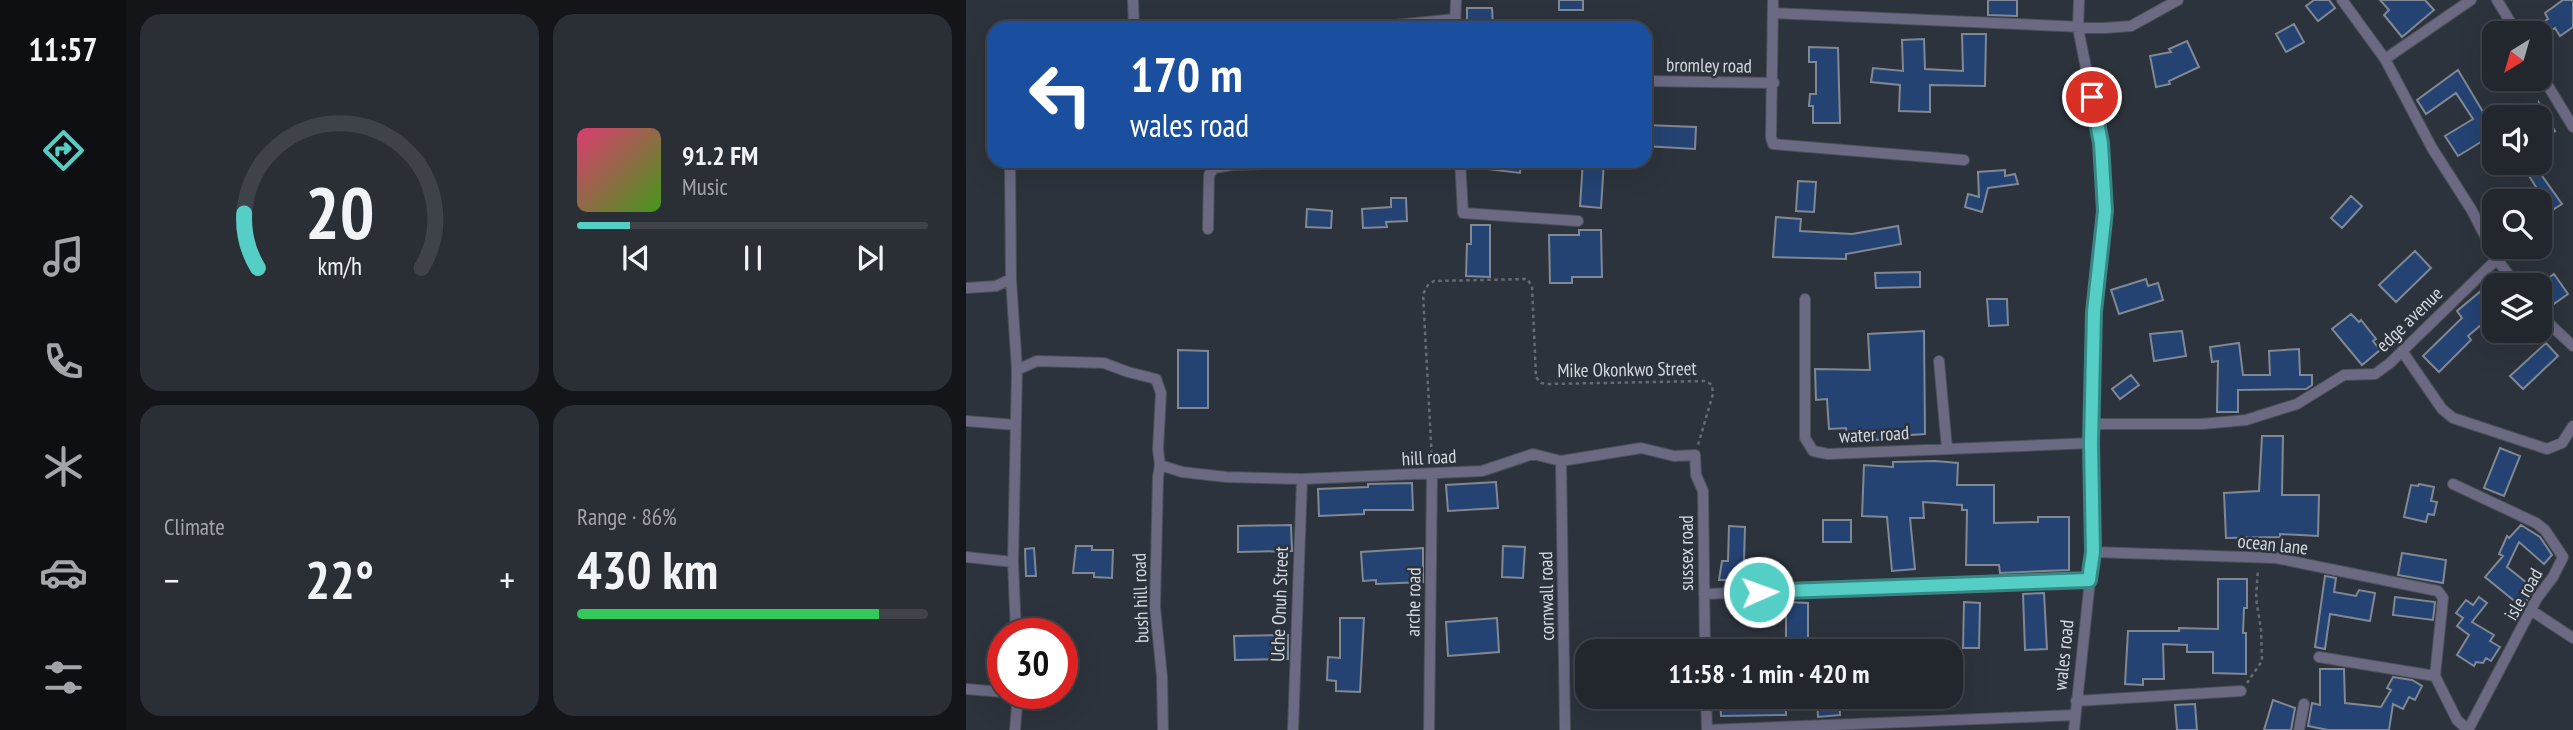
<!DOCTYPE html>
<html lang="en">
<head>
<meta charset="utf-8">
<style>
  body { margin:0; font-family:"PT Sans Narrow",sans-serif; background:#2a2e35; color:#f1f3f6; height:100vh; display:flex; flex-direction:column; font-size:26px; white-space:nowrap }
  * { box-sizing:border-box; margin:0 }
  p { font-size:23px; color:#a2a5aa }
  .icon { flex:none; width:38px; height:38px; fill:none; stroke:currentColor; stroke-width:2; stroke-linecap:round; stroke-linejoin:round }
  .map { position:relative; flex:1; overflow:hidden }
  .panel { display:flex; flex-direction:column; gap:14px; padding:14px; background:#131519; width:840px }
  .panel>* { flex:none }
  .guide { position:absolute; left:21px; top:21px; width:665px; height:147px; border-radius:21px; box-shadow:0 7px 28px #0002,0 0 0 2px #3f4349; background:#1a4fa0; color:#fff; overflow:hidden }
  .needle { width:46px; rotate:217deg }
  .controls { position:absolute; left:1516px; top:21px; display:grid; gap:14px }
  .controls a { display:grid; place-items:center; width:70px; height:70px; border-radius:14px; background:#22262d; box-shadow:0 7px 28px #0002,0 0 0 2px #3f4349; font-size:35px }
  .speed { position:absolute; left:21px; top:618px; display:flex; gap:14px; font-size:35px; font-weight:700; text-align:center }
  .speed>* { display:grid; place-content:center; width:91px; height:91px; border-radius:50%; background:#22262d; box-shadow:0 7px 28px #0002,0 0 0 2px #3f4349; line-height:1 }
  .speed .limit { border:10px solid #d22; background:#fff; color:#111 }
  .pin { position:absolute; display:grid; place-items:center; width:60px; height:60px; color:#fff; margin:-30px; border:4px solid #fff; border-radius:50%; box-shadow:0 2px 7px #0007 }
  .me { position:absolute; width:77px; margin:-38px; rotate:88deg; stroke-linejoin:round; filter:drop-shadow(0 0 5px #0008) }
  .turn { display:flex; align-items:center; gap:24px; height:147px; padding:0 28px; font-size:32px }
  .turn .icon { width:91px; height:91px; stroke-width:2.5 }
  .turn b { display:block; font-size:49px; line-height:60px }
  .big { font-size:52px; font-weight:700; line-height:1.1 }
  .panel .widget { flex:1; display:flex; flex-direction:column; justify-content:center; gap:10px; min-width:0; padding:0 24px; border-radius:21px; background:#2a2e35 }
  .panel .dial { align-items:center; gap:0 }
  .dial svg { height:182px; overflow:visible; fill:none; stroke:#3f4349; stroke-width:7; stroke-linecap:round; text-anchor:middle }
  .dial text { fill:#f1f3f6; stroke:none }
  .song { display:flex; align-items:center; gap:21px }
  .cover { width:84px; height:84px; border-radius:10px; background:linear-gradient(135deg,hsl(340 70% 55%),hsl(100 70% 35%)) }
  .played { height:7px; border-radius:4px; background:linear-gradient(90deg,#55cec6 15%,#3f4349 15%) }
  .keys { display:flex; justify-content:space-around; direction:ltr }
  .heat { display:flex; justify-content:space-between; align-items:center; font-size:38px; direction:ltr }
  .charge { height:10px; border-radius:5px; background:linear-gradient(90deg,#34c759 86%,#3f4349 0) }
  .panel .tiles { flex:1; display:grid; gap:14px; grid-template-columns:repeat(2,1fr) }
  .trip { position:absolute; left:609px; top:639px; width:388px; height:70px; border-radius:21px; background:#22262d; box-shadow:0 7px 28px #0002,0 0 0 2px #3f4349; font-weight:700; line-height:70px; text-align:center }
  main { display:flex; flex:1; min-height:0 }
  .menu { display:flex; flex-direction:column; width:126px; justify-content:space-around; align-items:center; background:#0e0f12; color:#a2a5aa }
  .menu .icon { width:49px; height:49px }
  .menu .active { color:#55cec6 }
  .menu b { font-size:32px; color:#f1f3f6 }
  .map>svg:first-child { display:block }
  .building { fill:#244373; stroke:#808893; stroke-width:2 }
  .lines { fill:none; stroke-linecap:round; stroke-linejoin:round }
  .minor-casing { stroke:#4b5159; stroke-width:12 }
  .path { stroke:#656b73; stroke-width:2.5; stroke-dasharray:3.5 3.5; stroke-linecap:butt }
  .minor { stroke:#6c6983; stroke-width:10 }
  .route-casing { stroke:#378681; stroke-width:18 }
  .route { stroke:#55cec6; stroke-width:12 }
  .labels { text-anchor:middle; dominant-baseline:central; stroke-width:5; stroke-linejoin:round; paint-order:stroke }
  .street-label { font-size:19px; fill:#d5d9df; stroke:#2d333c }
</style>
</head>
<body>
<main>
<nav class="menu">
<b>11:57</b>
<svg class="icon active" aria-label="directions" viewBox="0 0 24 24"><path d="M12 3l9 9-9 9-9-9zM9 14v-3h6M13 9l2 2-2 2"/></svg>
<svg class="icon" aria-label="music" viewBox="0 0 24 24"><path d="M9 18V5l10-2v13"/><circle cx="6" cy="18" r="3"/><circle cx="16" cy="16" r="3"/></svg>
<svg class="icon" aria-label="phone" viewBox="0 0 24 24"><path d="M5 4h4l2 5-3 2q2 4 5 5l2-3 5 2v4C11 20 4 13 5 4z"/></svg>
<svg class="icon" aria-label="climate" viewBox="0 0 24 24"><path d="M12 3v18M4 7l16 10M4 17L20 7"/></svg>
<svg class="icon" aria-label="car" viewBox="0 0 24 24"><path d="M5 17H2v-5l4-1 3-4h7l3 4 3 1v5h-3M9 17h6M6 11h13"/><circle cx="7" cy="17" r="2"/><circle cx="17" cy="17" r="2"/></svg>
<svg class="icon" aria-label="filters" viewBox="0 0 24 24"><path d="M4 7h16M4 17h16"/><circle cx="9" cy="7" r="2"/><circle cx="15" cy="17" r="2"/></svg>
</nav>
<section class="panel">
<div class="tiles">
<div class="widget dial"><svg viewBox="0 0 100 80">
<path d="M14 69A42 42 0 1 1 86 69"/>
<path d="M14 69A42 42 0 0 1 8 45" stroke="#55cec6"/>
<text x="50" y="56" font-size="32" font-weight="700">20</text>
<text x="50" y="72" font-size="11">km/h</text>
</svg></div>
<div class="widget">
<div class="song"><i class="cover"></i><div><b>91.2 FM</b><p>Music</p></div></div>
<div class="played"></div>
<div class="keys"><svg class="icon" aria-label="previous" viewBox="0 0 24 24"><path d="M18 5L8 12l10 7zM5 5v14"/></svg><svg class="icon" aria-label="pause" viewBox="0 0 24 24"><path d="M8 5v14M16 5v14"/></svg><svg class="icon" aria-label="next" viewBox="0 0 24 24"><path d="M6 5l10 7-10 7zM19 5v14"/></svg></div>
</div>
<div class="widget"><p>Climate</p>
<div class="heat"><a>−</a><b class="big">22°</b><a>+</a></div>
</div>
<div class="widget"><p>Range · 86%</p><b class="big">430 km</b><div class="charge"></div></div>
</div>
</section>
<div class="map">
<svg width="1607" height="730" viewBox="0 0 1607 730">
  <rect width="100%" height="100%" fill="#2d333c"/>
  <path class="building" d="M593,0H617V10H593Z
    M1022,0H1051V16L1022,15Z
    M1348,0H1363L1369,8L1352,21L1340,6Z
    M1414,0H1459L1468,10L1436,37L1418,15L1423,10Z
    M1597,0H1607V27L1594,36L1589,28L1583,32L1576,23L1582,19L1579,13Z
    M501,8H526L527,28H501Z
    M1328,24L1338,42L1320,52L1310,34Z
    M996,34H1020L1019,86L964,85V112L933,111L934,85L905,82L907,68L937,71L936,40L958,39L959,69L997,71Z
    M1221,41L1233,67L1203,81L1204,84L1190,87L1184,56L1205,52L1203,49Z
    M843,47L872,48L874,123H847V106H843L844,94H850V62H843Z
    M1492,70L1523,122L1528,120V134L1492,156L1479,136L1507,119L1490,93L1460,114L1451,100Z
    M1573,103L1589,131L1573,140Z
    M679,125L730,127L729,149L679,146Z
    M513,161H555L554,173L512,168Z
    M617,161H638L635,208L614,206Z
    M1555,163H1567L1596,204L1585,211Z
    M1039,170V176L1049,174L1052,184L1022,188L1016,212L999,207L1002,194L1013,197L1012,172Z
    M832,181L850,182L848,212L830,211Z
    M1385,196L1396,206L1376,228L1365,218Z
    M425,198H440L441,221L420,222L421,227L397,228L396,209L425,207Z
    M341,209L366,211L365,228L340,227Z
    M810,217L835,219L834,231L886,234L932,226L935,244L880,254V259L807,257Z
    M505,225H524V277L500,276L501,244H505Z
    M613,230H635L636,277H606V283H584L583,235H613Z
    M1449,251L1465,268L1430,302L1413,285Z
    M954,272V287L910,288L909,273Z
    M1588,274L1602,294L1582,308L1573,295V285Z
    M1180,279L1182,286L1192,283L1197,300L1153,314L1145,290Z
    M1528,280V314L1502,336L1505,340L1473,372L1457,356L1496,318L1491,311Z
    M1021,299H1041L1042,325L1023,326Z
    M1385,314L1393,322L1395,320L1410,339L1407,341L1414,350L1396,365L1366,329Z
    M958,331L959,434L930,436L931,439L909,440L908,435L881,436L880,428L863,429L861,399L850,400L849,369L904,370L902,334Z
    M1216,331L1220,356L1188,361L1184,334Z
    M1273,343L1277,375H1304L1303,351L1333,349L1334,375H1346V385L1340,389L1272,390V412H1251L1252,361L1246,362L1244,347Z
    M1580,343L1592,356L1557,389L1544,376Z
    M212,350L242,351V408H212Z
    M1165,375L1173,385L1154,399L1146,389Z
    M1296,436H1317L1316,495H1353L1352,536L1314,534V537L1260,538L1258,493L1293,491Z
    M1534,448L1554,456L1538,496L1518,488Z
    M969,461L992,463L991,485H1028V523L1072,522V517H1103V570L1034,573L1033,565H1000L1001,510H996V505L957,502L958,518H944L949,569L926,571L921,517L896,516L898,465L927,467V462Z
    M530,482L532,508L482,511L480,485Z
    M446,483L447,510H398V514L353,516L352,489L402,487V484Z
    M1453,484L1468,487L1465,501L1471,502L1468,515L1462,514L1460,522L1438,517L1445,485L1452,486Z
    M857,520H885V542H857Z
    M325,525L326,551L272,552V526Z
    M1555,525L1574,537L1586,555L1578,564L1553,542L1541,567L1566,587L1559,596L1562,598L1557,608L1519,577L1537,556L1533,554L1541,536L1543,538Z
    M763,526L779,527L778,560H781V580H753L756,561H762Z
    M110,546H126V550H147L146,578L128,577V573H107Z
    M537,546L559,547L557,578L536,577Z
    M68,548L70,576H60L59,549Z
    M457,548V582L410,584V580L397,581L395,552Z
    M1436,553L1480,560L1477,583L1432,575Z
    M1359,576L1370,578L1368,592L1390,596L1393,590L1409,593L1404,621L1364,614L1359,649L1349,647Z
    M1252,579H1281V608H1278L1277,633H1280V674L1247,673V652H1221V645L1197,644L1198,679H1177V685L1159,684L1162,631H1213V628L1252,629Z
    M1078,593L1081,649L1059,650L1057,594Z
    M1429,597L1469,602L1467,620L1427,615Z
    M1513,597L1521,603L1506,622L1528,635L1524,641L1534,647L1525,661L1520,658L1517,663L1510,662L1508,666L1491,655L1503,635L1491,626L1497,618L1490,613L1500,600L1507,605Z
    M820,602L842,603V649H820Z
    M998,602L1014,603L1013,648H997Z
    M374,618H398L394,692L370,691V681L361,680L362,657L374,658Z
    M531,618L533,652L482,656L480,622Z
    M322,635V659L269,660L268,636Z
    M1354,669H1378L1379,703L1415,707L1425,690L1421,688L1427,677L1446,680L1456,686L1449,700L1443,697L1437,709L1427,704L1423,730H1362L1342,726L1346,703L1354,705Z
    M754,696H820V715L755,716Z
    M851,696H873L874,715L852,717Z
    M1307,700L1329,708L1325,730H1298Z
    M1229,704L1231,730H1211L1209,705Z"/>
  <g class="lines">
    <g class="minor-casing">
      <path id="minor" d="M167,0L168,28
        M807,0L805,137L807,144L998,160
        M1376,0L1419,59L1466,148L1505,209L1531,259L1550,285
        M1531,0L1551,33
        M809,13L1139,28L1165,26L1212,0
        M400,28L489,19
        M489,28L490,0
        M1419,59L1505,0
        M1573,71L1607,127
        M679,81L808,83
        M44,161L45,279L51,370L47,562L50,634
        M494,161L497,213L612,221
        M242,229L243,175L248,168L266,165L396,161
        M0,288L30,286L45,279
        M839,299V438L847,451L862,454L1125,443
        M1573,314L1607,346
        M1436,351L1476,409L1487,418L1581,449L1596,443L1607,426
        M973,361L981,449
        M51,370L71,361L138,363L162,372L190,379L195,393L192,449L194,465L192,477L189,607L196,677L197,730
        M0,421L50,425
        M1125,424H1236L1280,420L1331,404L1378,375L1409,374L1424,363L1531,259
        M595,461L599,730
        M194,465L216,472L260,477L336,479L516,471L567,454L595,461L675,448L708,456L729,455L730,475L737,491L739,651
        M1127,552L1310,558L1472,591L1477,598L1469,676L1491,720L1502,730L1571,598L1587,577L1597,557L1579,530L1570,523L1487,484
        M0,557L47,562
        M738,594L1123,580
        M1566,611L1607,638
        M1353,657L1469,676
        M0,689L37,692
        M740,696L741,730
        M1110,701L1275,691
        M49,730L52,693
        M327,730L336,479
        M463,730L466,475
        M741,730L1109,715
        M1108,730L1127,552L1125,443L1128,312L1138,210L1135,143L1112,28L1113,0
        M1333,730L1338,704"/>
    </g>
    <path class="path" d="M466,461L457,294L462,285L468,281L561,279L566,286L570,377L575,383L582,384L740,381L746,385L747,394L732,445
      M1281,683L1296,661L1295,629L1290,598L1292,569"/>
    <use href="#minor" class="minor"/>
  </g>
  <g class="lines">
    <g class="route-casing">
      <path id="route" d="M793,592L1123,580L1127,552L1125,443L1128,312L1139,211L1135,143L1126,97"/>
    </g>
    <use href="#route" class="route"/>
  </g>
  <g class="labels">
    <g class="street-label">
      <text transform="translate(743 65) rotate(1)">bromley road</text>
      <text transform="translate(1443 319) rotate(-44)">edge avenue</text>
      <text transform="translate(661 369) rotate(-1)">Mike Okonkwo Street</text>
      <text transform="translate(908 434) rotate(-3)">water road</text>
      <text transform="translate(463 457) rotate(-3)">hill road</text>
      <text transform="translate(1307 544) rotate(6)">ocean lane</text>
      <text transform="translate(720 553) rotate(-90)">sussex road</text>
      <text transform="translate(1557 594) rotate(-60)">isle road</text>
      <text transform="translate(580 596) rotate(-91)">cornwall road</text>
      <text transform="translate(174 598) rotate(-92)">bush hill road</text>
      <text transform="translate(447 602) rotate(-89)">arche road</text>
      <text transform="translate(313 604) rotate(-88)">Uche Onuh Street</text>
      <text transform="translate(1097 655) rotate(-84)">wales road</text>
    </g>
  </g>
</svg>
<div class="controls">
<a><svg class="needle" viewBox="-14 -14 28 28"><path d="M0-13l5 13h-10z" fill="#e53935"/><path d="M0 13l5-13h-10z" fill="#a2a5aa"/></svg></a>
<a><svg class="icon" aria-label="sound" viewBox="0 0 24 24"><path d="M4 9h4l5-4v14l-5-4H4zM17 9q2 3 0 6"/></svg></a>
<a><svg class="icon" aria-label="search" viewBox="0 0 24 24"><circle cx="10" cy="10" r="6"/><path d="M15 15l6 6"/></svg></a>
<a><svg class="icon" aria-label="layers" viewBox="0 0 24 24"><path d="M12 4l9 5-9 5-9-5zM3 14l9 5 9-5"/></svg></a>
</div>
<div class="speed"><div class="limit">30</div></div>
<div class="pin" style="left:1126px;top:97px;background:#d93025"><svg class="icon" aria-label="arrive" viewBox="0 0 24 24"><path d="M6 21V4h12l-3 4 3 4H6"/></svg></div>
<svg class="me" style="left:793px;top:592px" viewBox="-20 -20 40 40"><circle r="17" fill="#55cec6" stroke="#fff" stroke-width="3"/><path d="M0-11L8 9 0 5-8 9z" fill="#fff"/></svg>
<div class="trip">11:58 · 1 min · 420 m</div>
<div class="guide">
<div class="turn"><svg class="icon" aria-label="left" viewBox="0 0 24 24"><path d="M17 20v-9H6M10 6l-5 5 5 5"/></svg><div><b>170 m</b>wales road</div></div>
</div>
</div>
</main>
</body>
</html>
